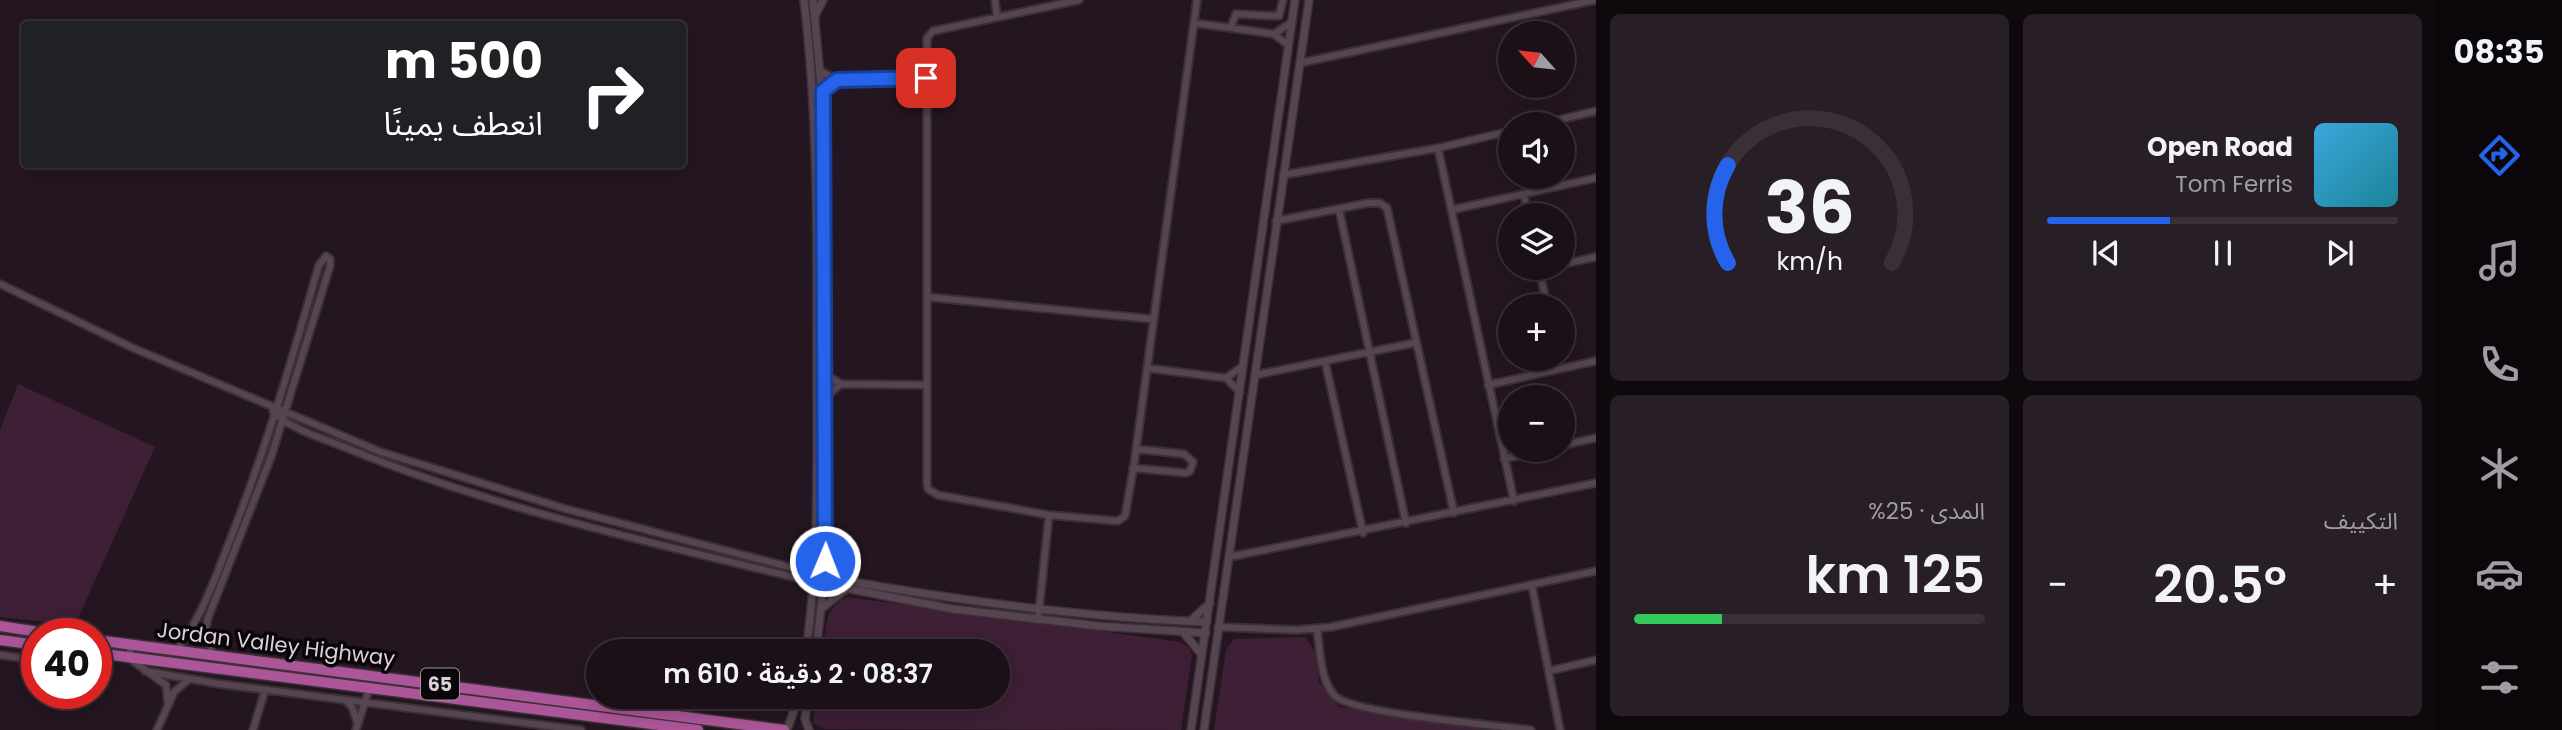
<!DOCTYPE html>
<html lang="ar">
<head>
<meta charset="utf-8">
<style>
  body { margin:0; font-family:Poppins,"Noto Sans Arabic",sans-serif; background:#281e25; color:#f1f3f6; direction:rtl; height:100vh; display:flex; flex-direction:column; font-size:26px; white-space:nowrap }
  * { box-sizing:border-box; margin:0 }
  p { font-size:23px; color:#a09da2 }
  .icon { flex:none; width:38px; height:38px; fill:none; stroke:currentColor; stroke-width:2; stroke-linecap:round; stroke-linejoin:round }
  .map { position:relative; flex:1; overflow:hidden; direction:ltr }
  .details { display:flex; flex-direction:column; gap:14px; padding:14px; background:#0f090d; width:840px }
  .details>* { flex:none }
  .guide { position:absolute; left:21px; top:21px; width:665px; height:147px; border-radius:7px; box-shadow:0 4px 18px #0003,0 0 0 2px #393037; direction:rtl; background:#202124; color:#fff; overflow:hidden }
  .needle { width:46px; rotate:297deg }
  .buttons { position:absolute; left:1498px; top:21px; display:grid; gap:14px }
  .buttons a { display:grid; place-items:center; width:77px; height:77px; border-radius:50%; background:#1b1018; box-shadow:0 4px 18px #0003,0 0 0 2px #393037; font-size:35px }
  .speed { position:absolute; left:21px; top:618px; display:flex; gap:14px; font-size:35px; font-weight:700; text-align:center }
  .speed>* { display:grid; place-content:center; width:91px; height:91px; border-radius:50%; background:#1b1018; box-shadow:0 4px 18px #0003,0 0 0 2px #393037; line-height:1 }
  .speed .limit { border:10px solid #d22; background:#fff; color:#111 }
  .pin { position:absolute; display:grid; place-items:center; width:60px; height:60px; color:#fff; margin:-30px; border-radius:14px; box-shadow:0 4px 10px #0006 }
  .me { position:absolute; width:77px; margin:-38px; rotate:1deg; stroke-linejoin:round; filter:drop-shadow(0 0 5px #0008) }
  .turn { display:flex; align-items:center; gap:24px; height:147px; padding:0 28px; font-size:32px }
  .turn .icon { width:91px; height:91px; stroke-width:2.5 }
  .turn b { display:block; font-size:49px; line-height:60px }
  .big { font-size:52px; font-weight:600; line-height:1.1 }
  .details .widget { flex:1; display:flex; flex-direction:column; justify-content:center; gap:10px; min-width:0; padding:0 24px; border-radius:10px; background:#281e25 }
  .details .dial { align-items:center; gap:0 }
  .dial svg { height:182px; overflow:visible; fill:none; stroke:#393037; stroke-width:7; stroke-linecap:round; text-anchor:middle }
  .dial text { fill:#f1f3f6; stroke:none }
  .song { display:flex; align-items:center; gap:21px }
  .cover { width:84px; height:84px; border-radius:10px; background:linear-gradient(135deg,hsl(200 70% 55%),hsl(190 70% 35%)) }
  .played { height:7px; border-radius:4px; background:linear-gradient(90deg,#2563eb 35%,#393037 35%) }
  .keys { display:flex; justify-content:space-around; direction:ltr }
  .heat { display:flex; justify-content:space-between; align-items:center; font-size:38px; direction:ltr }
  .charge { height:10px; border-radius:5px; background:linear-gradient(90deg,#34c759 25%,#393037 0) }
  .details .tiles { flex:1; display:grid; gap:14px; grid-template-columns:repeat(2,1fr) }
  .trip { position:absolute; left:586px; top:639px; width:424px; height:70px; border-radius:35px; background:#1b1018; box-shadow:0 4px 18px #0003,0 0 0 2px #393037; font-weight:600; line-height:70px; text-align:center; direction:rtl }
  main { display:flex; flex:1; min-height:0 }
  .tabs { display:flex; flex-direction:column; width:126px; justify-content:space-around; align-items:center; background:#0b060a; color:#a09da2 }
  .tabs .icon { width:49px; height:49px }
  .tabs .current { color:#2563eb }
  .tabs b { font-size:32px; color:#f1f3f6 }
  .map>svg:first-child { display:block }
  .green { fill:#3e1f36 }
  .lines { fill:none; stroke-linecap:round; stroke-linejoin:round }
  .minor-casing { stroke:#3a3037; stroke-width:10 }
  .tertiary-casing { stroke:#3a3037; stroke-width:10 }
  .trunk-casing { stroke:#3a3037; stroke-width:13 }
  .minor { stroke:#564551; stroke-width:6 }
  .tertiary { stroke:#564551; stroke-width:7 }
  .trunk { stroke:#ac5699; stroke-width:10 }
  .route-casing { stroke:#184099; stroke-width:18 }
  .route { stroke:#2563eb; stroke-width:12 }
  .labels { text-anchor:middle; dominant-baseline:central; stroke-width:7; stroke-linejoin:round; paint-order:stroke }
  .shield { fill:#090508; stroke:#9c949a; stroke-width:2 }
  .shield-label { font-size:19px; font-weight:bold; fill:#dbd1d8 }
  .street-label { font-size:21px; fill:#dbd1d8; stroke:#090508 }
</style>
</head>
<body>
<main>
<nav class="tabs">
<b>08:35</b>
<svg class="icon current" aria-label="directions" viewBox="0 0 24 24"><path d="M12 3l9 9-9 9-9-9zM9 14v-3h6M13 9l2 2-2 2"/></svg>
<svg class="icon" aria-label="music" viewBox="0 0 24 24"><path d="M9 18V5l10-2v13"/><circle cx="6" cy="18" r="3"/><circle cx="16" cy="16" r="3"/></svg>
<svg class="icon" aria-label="phone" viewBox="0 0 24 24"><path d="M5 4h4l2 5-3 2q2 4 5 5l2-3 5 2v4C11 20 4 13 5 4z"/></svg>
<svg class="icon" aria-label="climate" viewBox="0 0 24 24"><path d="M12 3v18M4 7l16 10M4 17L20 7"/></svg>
<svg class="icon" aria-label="car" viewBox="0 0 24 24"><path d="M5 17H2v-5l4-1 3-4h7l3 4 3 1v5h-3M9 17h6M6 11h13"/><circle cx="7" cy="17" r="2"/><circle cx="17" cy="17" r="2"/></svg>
<svg class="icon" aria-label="filters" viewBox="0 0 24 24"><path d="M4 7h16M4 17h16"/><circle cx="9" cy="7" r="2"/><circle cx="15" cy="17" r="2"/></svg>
</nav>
<section class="details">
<div class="tiles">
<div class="widget">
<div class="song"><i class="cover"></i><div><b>Open Road</b><p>Tom Ferris</p></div></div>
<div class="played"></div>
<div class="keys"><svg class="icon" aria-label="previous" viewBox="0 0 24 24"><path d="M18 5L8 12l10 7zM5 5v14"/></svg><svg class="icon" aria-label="pause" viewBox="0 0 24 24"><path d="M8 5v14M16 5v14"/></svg><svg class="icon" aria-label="next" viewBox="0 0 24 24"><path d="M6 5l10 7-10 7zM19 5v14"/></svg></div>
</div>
<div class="widget dial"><svg viewBox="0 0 100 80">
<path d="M14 69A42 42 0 1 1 86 69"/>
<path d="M14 69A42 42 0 0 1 14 26" stroke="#2563eb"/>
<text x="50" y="56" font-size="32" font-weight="700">36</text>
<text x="50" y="72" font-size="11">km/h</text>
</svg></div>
<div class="widget"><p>التكييف</p>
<div class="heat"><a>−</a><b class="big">20.5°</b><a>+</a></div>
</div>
<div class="widget"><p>المدى · 25%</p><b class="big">125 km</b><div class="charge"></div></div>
</div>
</section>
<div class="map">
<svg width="1596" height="730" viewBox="0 0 1596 730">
  <rect width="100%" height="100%" fill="#241620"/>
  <path class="green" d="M18,384L155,447L75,625L0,617V430Z
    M847,597L1181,642L1189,648L1192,655L1181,730L825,729L813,723L817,697L998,696V651H823C826,628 824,608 847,597Z
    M1305,637L1315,652L1319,682L1339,707L1490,730H1214L1226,650L1234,639Z"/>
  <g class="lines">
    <g class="minor-casing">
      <path id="minor" d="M995,0L997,17
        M1079,0L933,31L927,38V484L928,489L938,495L1049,515L1118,521L1125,516L1134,465L1197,0
        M1195,23L1274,34L1288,45
        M1231,27L1236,14L1279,16L1283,0
        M1274,34L1292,22
        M1300,63L1595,0
        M822,72L837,80L926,78
        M823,91L837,80
        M1541,124L1596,111
        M1438,148L1514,501
        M1283,175L1438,148L1510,131
        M1524,194L1528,215
        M1339,209L1406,523
        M1451,210L1596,178
        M1276,221L1368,203H1380L1387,208L1454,513
        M1563,264L1596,257
        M1539,268L1547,306
        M0,284L133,348L381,452L566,509L816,574
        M927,297L1152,319
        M1325,361L1363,533
        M1147,368L1226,378L1240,392
        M826,375L841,384L927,385
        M1255,375L1414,343
        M1226,378L1243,366
        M1488,385L1596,361
        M826,396L841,384
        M273,411C290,430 326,439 349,449C498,510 658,544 814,582
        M1563,445L1596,438
        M1504,459L1543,450
        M1133,468L1186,473L1190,471L1193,462L1184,454L1136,449
        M1229,557L1596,483
        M1532,586L1560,730
        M1038,620L1049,515
        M1218,627L1296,630L1331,627L1596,571
        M1317,629C1320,649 1320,681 1335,696C1353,714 1498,725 1531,730
        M130,645V659L166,685L168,704
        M177,650C203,615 217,574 232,535C267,446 293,356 319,265L326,256L330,259V266L271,457L208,618L205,632L213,655
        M0,655L37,660
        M145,671L220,684L581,730
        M1549,671L1596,660
        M346,701L352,707L357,722
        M157,730L174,692L188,680
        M253,730L265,690
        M356,730L369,689"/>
    </g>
    <g class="tertiary-casing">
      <path id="tertiary" d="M804,0C819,125 817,250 817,376C817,468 819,559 806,651
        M813,0L824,117L825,577C952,600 1077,617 1207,622
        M815,16L823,0
        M814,582L953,609L1098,626L1206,633
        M821,609L845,590
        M1190,621L1210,603
        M1183,632L1202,655
        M816,651L824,582
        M808,696L805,719L809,730
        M787,730L799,696
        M1191,730L1295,0
        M1204,730L1309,0"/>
    </g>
    <g class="trunk-casing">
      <path id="trunk" d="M0,626L51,634
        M0,640L37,645
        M96,640L784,730
        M96,653L698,730"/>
    </g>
    <use href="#minor" class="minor"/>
    <use href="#tertiary" class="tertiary"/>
    <use href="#trunk" class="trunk"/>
  </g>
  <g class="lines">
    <g class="route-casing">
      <path id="route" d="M825,561L823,91L837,80L926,78"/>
    </g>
    <use href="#route" class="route"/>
  </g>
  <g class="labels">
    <rect class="shield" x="421" y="668.5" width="38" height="31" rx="5"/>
    <g class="shield-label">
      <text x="440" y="684">65</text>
    </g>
    <g class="street-label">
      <text transform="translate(276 644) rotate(7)">Jordan Valley Highway</text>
    </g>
  </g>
</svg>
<div class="buttons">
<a><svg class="needle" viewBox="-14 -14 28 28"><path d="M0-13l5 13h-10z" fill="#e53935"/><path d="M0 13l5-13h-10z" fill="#a09da2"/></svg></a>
<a><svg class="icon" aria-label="sound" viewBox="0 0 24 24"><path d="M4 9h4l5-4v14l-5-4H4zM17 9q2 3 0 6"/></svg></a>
<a><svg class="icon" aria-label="layers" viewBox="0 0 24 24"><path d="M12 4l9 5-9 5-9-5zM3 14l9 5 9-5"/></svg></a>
<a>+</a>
<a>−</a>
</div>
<div class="speed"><div class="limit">40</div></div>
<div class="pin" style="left:926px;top:78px;background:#d93025"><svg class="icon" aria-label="arrive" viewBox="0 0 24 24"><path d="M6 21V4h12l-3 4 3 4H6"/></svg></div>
<svg class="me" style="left:825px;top:561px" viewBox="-20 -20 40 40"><circle r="17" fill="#2563eb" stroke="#fff" stroke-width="3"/><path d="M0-11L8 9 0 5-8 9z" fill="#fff"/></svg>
<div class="trip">08:37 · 2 دقيقة · 610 m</div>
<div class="guide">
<div class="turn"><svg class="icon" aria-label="right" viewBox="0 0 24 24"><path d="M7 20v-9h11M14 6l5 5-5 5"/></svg><div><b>500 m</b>انعطف يمينًا</div></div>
</div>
</div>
</main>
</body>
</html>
